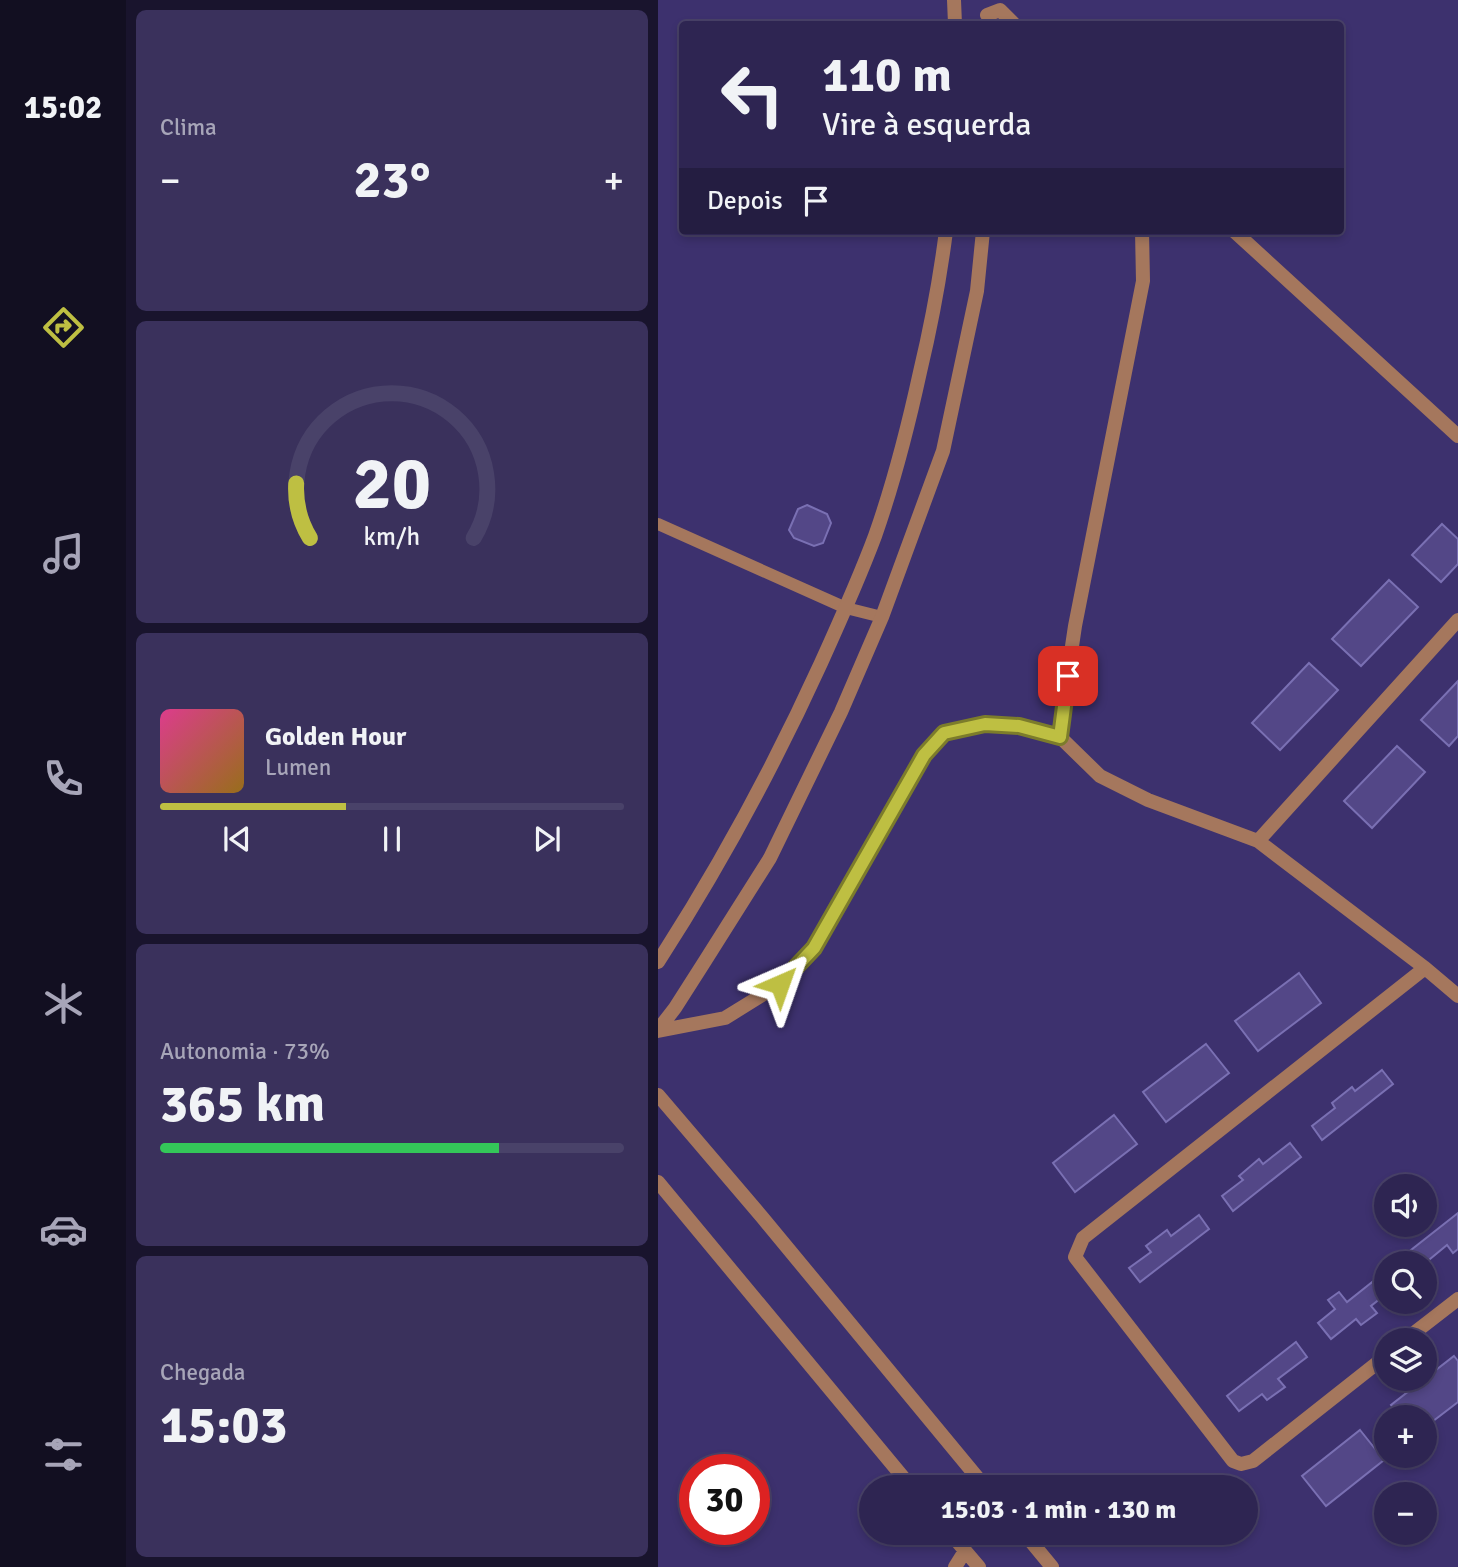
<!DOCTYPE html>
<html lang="pt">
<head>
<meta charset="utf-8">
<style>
  body { margin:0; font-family:Signika,sans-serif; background:#3a315c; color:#f1f3f6; height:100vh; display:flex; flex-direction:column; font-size:26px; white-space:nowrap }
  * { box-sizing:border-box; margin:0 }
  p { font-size:23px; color:#a7a5b8 }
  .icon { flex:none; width:38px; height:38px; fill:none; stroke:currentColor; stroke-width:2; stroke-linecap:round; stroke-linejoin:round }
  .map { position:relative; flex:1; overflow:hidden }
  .drawer { display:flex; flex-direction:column; gap:10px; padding:10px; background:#19142d; width:532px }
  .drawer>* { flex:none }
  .hud { position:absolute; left:21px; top:21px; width:665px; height:214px; border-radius:7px; box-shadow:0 4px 10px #0003,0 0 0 2px #494269; background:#2e2552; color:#f1f3f6; overflow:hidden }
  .controls { position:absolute; left:716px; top:1174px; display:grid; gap:14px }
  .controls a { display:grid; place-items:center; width:63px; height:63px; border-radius:50%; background:#2e2552; box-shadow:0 4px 10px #0003,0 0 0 2px #494269; font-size:35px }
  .speed { position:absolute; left:21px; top:1454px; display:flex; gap:14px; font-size:35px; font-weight:700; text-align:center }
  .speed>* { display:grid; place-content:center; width:91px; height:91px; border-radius:50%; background:#2e2552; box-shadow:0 4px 10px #0003,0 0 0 2px #494269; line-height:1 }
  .speed .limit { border:10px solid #d22; background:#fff; color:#111 }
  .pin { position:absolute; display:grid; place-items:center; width:60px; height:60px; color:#fff; margin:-30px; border-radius:14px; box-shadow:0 4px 10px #0006 }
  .me { position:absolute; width:77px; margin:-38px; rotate:43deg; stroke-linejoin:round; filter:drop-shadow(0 0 5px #0008) }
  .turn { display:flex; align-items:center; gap:24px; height:147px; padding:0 28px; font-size:32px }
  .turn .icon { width:91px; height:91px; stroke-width:2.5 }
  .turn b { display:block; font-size:49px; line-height:60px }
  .then { display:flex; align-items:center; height:66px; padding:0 28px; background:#0003; gap:14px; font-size:26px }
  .big { font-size:52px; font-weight:700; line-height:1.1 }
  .drawer .widget { flex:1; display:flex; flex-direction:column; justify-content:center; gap:10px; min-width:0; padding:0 24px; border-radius:10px; background:#3a315c }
  .drawer .dial { align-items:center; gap:0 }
  .dial svg { height:182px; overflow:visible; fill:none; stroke:#494269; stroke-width:7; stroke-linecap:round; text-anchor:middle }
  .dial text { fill:#f1f3f6; stroke:none }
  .song { display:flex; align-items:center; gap:21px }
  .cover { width:84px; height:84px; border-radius:10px; background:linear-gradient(135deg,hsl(330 70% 55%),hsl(40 70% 35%)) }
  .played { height:7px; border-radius:4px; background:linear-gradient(90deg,#bebf42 40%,#494269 40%) }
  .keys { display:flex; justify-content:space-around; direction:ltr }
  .heat { display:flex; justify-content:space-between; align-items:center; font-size:38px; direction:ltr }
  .charge { height:10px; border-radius:5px; background:linear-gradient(90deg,#34c759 73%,#494269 0) }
  .trip { position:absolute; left:201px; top:1475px; width:399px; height:70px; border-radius:35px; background:#2e2552; box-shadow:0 4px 10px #0003,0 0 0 2px #494269; font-weight:700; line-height:70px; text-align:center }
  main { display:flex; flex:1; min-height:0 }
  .dock { display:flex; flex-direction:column; width:126px; justify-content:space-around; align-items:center; background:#120f21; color:#a7a5b8 }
  .dock .icon { width:49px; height:49px }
  .dock .on { color:#bebf42 }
  .dock b { font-size:32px; color:#f1f3f6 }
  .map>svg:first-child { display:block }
  .building { fill:#534787; stroke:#7a70b3; stroke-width:2 }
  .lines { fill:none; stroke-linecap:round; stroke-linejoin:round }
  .service { stroke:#a5775d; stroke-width:12 }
  .minor { stroke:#a5775d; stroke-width:14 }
  .route-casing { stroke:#7c7c2b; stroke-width:18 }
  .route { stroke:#bebf42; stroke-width:12 }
</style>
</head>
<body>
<main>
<nav class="dock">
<b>15:02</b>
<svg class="icon on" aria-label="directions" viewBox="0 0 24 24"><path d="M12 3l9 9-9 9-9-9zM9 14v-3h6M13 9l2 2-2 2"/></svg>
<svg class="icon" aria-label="music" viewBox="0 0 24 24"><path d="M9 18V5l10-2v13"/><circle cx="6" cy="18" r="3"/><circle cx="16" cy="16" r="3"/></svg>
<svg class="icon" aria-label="phone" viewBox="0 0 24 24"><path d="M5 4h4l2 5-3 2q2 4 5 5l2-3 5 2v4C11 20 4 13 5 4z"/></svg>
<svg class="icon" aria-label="climate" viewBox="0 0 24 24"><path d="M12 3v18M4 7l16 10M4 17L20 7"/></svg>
<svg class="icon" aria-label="car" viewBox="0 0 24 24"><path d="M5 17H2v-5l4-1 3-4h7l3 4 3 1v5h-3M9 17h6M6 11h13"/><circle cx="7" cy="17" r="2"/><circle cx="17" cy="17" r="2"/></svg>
<svg class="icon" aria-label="filters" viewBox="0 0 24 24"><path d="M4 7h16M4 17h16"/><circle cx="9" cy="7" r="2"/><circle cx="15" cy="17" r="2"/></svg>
</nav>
<section class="drawer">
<div class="widget"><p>Clima</p>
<div class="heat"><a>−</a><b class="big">23°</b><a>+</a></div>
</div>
<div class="widget dial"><svg viewBox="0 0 100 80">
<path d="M14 69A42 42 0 1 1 86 69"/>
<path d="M14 69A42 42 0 0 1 8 45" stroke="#bebf42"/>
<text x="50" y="56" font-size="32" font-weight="700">20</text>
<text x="50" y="72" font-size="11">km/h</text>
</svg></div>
<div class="widget">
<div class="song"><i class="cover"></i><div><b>Golden Hour</b><p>Lumen</p></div></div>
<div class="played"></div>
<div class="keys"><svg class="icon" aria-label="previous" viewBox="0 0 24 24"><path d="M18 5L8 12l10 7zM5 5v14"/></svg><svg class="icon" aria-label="pause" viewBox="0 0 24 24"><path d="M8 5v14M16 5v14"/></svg><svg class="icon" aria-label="next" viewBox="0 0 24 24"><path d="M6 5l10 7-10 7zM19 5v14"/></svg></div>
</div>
<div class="widget"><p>Autonomia · 73%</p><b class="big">365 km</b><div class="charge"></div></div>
<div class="widget"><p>Chegada</p><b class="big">15:03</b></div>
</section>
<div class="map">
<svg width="800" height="1567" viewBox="0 0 800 1567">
  <rect width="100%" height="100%" fill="#3d316e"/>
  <path class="building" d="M149,505L169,514L173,523L165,543L156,546L136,538L131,530L140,509Z
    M784,524L800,539V564L783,582L754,555Z
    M731,580L760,607L703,666L674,639Z
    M651,663L680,690L622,750L594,723Z
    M800,681V736L791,746L763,720Z
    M739,746L767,772L714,828L686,801Z
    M641,973L663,1003L600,1051L577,1021Z
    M548,1044L571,1073L508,1122L485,1092Z
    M724,1070L735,1084L664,1140L654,1126L677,1108L674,1103L694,1087L697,1091Z
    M456,1115L479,1144L417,1192L395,1163Z
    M632,1143L643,1157L575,1211L564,1196L585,1180L581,1176L601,1159L605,1164Z
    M800,1213V1249L795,1253L789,1245L766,1264H763L753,1250Z
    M541,1215L551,1229L482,1282L471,1268L493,1252L488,1246L509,1230L513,1236Z
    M728,1271V1294L713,1306L719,1313L703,1325L698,1319L673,1339L660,1323L677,1309L670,1300L681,1292L689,1302Z
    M638,1342L649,1357L620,1379L627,1387L609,1400L604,1394L581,1411L569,1396Z
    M796,1356L800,1361V1402L766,1428V1418H743L733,1405Z
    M702,1430L726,1460L668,1506L644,1476Z"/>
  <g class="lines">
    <path class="service" d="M0,524L188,608L224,617"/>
    <path class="minor" d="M296,0L297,24
      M329,15L342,10L356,24
      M484,231L485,281L417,626L406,700L402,737L442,776L490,800L600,841L767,968L800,996
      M576,231L800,436
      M600,841L800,620
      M0,962C62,866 116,766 163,663C182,621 201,579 217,536C236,482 250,427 262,372C273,326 282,278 288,231
      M0,1030L17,1008L47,961L112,858L183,712L224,617L285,451L319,291L325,231
      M0,1031L67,1018L122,984L157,948L266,755L286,733L327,724L361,725L402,737
      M0,1095L104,1217L328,1488
      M0,1182L254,1488
      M747,1340L800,1299
      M728,1356L595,1461L583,1464L575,1461L417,1257L425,1238L767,968
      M292,1533L321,1567
      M366,1533L394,1567
      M297,1567L307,1551"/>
  </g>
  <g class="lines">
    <g class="route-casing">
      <path id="route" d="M122,984L156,948L266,755L286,733L327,724L361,726L402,737L410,676"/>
    </g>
    <use href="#route" class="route"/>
  </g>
</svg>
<div class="controls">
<a><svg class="icon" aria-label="sound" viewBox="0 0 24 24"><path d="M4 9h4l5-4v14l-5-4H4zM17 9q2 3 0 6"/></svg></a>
<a><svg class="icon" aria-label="search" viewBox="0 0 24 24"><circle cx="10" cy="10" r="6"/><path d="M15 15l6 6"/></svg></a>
<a><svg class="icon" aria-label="layers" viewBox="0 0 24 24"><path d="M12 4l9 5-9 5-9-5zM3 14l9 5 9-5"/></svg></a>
<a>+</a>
<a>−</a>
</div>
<div class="speed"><div class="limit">30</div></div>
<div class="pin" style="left:410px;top:676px;background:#d93025"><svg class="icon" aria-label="arrive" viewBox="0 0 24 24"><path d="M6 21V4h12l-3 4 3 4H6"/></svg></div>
<svg class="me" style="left:122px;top:984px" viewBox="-20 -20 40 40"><path d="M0-17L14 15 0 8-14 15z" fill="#bebf42" stroke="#fff" stroke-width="4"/></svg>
<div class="trip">15:03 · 1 min · 130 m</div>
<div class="hud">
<div class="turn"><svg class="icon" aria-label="left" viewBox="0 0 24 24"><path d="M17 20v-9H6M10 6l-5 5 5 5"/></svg><div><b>110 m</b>Vire à esquerda</div></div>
<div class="then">Depois<svg class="icon" aria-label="arrive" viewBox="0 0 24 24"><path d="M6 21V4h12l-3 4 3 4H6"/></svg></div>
</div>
</div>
</main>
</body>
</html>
